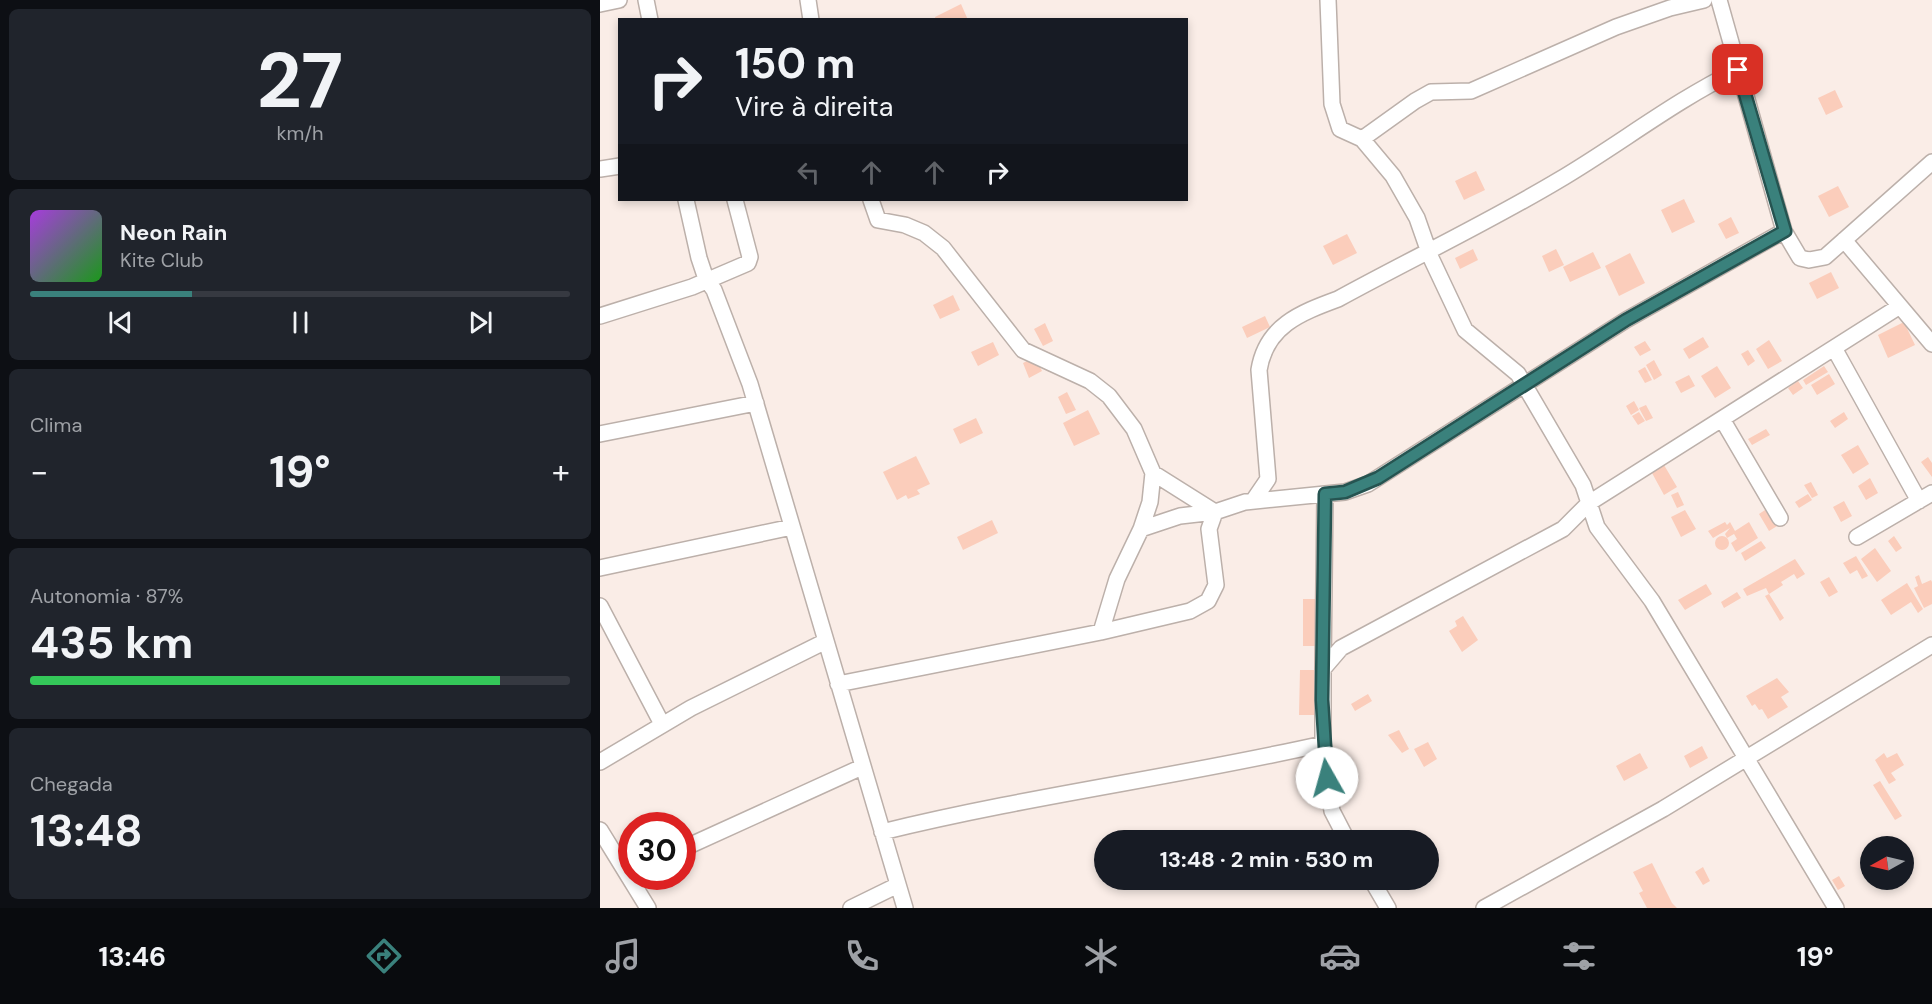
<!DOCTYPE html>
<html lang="pt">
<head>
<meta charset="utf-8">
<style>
  body { margin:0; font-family:"DM Sans",sans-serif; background:#20242c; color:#f1f3f6; height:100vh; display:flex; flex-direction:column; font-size:22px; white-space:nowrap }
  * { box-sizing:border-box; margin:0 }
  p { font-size:20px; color:#9ea1a6 }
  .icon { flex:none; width:33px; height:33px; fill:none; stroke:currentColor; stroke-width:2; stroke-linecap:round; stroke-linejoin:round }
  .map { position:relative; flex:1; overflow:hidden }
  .sheet { display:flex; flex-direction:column; gap:9px; padding:9px; background:#0d0f14; width:600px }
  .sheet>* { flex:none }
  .guide { position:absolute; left:18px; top:18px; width:570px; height:183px; border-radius:0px; box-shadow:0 3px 9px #0003; background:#171b24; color:#f1f3f6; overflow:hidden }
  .needle { width:39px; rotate:262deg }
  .fabs { position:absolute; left:1260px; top:836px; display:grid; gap:12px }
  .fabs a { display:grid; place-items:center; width:54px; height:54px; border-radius:50%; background:#171b24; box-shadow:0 3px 9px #0003; font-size:30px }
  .speed { position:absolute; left:18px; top:812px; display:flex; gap:12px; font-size:30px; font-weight:700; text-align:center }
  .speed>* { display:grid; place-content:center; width:78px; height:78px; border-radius:50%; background:#171b24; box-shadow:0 3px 9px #0003; line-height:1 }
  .speed .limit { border:9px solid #d22; background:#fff; color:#111 }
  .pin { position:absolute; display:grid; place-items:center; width:51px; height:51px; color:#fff; margin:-26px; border-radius:12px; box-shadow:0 3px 9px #0006 }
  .me { position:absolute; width:66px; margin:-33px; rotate:353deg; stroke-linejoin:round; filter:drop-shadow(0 0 4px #0008) }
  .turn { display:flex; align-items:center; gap:21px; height:126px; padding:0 18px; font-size:27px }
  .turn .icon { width:78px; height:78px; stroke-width:2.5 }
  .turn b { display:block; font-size:42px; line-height:51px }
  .lanes { display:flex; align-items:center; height:57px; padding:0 18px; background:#0003; justify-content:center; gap:30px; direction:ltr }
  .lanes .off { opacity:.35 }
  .big { font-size:45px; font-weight:700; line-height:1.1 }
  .sheet .widget { flex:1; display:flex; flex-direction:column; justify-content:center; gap:9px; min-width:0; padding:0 21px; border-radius:9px; background:#20242c }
  .sheet .dial { align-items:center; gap:0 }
  .dial b { font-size:78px; line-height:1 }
  .song { display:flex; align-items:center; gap:18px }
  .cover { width:72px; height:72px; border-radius:9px; background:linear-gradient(135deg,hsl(280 70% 55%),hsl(120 70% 35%)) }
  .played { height:6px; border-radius:3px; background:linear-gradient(90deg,#3a817c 30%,#363941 30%) }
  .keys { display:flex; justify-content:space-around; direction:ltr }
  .heat { display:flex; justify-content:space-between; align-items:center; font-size:33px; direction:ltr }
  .charge { height:9px; border-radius:4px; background:linear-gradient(90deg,#34c759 87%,#363941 0) }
  .trip { position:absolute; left:494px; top:830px; width:345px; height:60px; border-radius:30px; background:#171b24; box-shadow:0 3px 9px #0003; font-weight:700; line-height:60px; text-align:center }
  .dock { display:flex; height:96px; justify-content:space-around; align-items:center; background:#090b0e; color:#9ea1a6 }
  .dock .icon { width:42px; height:42px }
  .dock .current { color:#3a817c }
  .dock b { font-size:27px; color:#f1f3f6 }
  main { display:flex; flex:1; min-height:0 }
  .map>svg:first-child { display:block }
  .building { fill:#fbcdbb }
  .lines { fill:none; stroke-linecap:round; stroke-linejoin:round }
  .minor-casing { stroke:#bcb0aa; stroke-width:18 }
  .minor { stroke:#fff; stroke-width:15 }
  .route-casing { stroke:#265451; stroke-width:15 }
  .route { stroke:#3a817c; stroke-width:10 }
</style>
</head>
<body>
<main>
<section class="sheet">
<div class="widget dial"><b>27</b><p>km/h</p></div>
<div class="widget">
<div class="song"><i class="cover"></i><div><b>Neon Rain</b><p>Kite Club</p></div></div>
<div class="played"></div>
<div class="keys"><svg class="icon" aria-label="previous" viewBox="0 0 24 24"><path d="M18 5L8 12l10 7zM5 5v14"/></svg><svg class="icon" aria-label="pause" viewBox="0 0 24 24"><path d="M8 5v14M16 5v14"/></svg><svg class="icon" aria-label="next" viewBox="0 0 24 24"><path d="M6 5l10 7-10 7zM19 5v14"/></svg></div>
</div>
<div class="widget"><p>Clima</p>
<div class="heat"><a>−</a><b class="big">19°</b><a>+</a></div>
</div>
<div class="widget"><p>Autonomia · 87%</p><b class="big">435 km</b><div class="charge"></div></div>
<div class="widget"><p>Chegada</p><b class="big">13:48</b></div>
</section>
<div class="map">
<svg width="1332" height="908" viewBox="0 0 1332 908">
  <rect width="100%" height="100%" fill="#faede7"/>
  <path class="building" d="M361,4L368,20H336L335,17Z
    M1235,90L1243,107L1226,115L1218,98Z
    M876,171L885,190L864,200L855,181Z
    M1238,186L1249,207L1229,217L1218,196Z
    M1084,199L1095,222L1072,233L1061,210Z
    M1131,217L1139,233L1126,239L1118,224Z
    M747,234L757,253L733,265L723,246Z
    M873,249L878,260L860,269L855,258Z
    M956,249L964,265L949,272L942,256Z
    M993,252L1001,268L970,282L963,267Z
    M1030,253L1045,283L1019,296L1005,266Z
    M1231,272L1239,288L1217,299L1209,283Z
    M353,295L360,310L340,319L333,305Z
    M665,316L670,327L647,338L642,327Z
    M1304,322L1315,345L1288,358L1278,335Z
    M445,323L453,341L443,346L434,329Z
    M1103,337L1109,347L1089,359L1083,349Z
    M1169,340L1182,361L1168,369L1156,349Z
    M1045,341L1051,350L1040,356L1034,347Z
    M393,342L399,355L378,366L371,352Z
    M1148,350L1155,361L1148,366L1141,354Z
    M435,357L442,371L429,378L423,363Z
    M1054,360L1062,375L1054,380L1046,365Z
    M1117,366L1131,388L1115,398L1101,376Z
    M1224,366L1228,372L1206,385L1203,380Z
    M1045,367L1052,380L1045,383L1038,371Z
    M1229,374L1235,384L1217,395L1211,385Z
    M1089,375L1095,386L1081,393L1075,382Z
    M1198,381L1203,388L1193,395L1188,388Z
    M467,392L476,410L466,414L458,397Z
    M1034,401L1039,410L1031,415L1026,406Z
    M1046,405L1053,418L1046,421L1039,408Z
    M488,410L500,434L474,446L463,423Z
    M1039,412L1045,421L1038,425L1032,416Z
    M1244,412L1248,419L1235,428L1230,421Z
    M376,418L383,433L360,444L353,429Z
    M1166,429L1170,435L1152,445L1148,439Z
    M1258,445L1269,464L1253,474L1241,455Z
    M316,456L330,484L317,490L320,494L308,499L306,495L297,500L283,472Z
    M1328,457L1332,463V477L1321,462Z
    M1064,465L1077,487L1064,495L1052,473Z
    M1270,478L1278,493L1266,500L1258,486Z
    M1211,482L1218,495L1212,498L1204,485Z
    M1078,492L1084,505L1077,508L1071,495Z
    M1208,494L1212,500L1199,508L1195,502Z
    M1244,501L1252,516L1241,522L1233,507Z
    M1171,506L1182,523L1169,531L1159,514Z
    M1085,510L1096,529L1081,537L1071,517Z
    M392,520L398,533L363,550L357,537Z
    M1125,522L1127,525L1130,522L1135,531L1149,522L1158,538L1136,552L1131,543L1137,539L1134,534L1127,538L1125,534L1130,528L1113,538L1108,531Z
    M1294,536L1302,548L1296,552L1288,541Z
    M1115 543a7 7 0 1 1 14 0a7 7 0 1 1-14 0Z
    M1161,541L1166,548L1145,561L1141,553Z
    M1275,548L1291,571L1277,582L1261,559Z
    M1256,556L1268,576L1262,579L1257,570L1250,574L1243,563Z
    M1195,559L1205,574L1197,579L1194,574L1181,582L1183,585L1169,594L1166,588L1147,596L1143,589Z
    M1319,575L1322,584L1331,580L1332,582V604L1324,608L1314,588L1318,586L1315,577Z
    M1229,577L1238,592L1229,597L1220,582Z
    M1307,583L1323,609L1318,613L1311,602L1291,615L1281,600Z
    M1106,584L1112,594L1085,610L1078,600Z
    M1137,592L1141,598L1124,608L1121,602Z
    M1169,594L1184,618L1180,621L1165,596Z
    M703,599H716V646H703Z
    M863,616L878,640L862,652L849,631L857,626L855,621Z
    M700,670H716V715H699Z
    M1177,678L1189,692L1181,697L1188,707L1168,719L1162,709L1159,710L1155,704L1152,706L1146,696Z
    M768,694L772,701L755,711L751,704Z
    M799,730L809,749L802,753L788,735Z
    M828,742L837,759L824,767L814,749Z
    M1102,746L1108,758L1090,768L1084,756Z
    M1040,753L1048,768L1024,781L1016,766Z
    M1284,753L1287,758L1297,753L1304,765L1291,773L1296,780L1289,784L1275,760Z
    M1280,781L1302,816L1295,820L1273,785Z
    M1052,863L1072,903L1077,908H1047L1039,893L1043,891L1033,872Z
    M1103,867L1110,881L1103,885L1095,872Z
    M1239,876L1245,886L1238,890L1232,880Z"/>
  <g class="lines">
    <g class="minor-casing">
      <path id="minor" d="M46,0L50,20
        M208,0L211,20
        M728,0L732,104L740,129L762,139L793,176L817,218L831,258L865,330L918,374L983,485L997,527L1052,601L1236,908
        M1119,0L1184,231L1200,258L1209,260L1225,257L1332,162
        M0,4L19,0
        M762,139L815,101L831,92L871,91L1016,27L1070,8L1104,0
        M0,169L20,166
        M86,200L99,258L106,279L114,290L150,384L305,908
        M271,200L278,220L305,225L324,233L343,248L423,350L490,381L509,396L534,429L553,473L550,502L541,529L517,579L501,632
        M1244,240L1332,344
        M0,316L92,287L148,263L150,257L135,200
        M1234,348L1319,501
        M1122,419L1180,518
        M0,434L156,403
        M553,473L615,512
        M653,501L668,479L659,370C666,326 700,313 738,299C811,259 887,223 959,180C1020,144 1074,101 1138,70
        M541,529L580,516L615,512L645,502L745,492L768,484L1026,320L1184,231
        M1257,537L1332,493
        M0,568L192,527
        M0,606L62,724
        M723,669L725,494
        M238,684L501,632L590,611L608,601L616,585L609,529L615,512
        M0,762L91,708L226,641
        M0,830L48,908
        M282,832C428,796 577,777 723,744
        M747,840L732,811L723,744V669L741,648L963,529L989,503L1300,306
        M82,849L262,767
        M771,879L788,908
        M251,908L298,885
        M884,908L1063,809L1332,645"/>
    </g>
    <use href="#minor" class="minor"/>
  </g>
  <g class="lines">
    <g class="route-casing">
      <path id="route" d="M727,778L722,700L725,494L745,492L778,478L1026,320L1185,231L1138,70"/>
    </g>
    <use href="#route" class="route"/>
  </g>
</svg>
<div class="fabs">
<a><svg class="needle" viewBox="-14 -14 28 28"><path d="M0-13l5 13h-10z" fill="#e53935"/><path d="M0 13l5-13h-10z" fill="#9ea1a6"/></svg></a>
</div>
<div class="speed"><div class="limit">30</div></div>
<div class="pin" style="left:1138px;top:70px;background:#d93025"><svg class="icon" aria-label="arrive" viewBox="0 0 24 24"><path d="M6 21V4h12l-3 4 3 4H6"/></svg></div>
<svg class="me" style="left:727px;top:778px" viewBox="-20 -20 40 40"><circle r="19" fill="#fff"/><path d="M0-13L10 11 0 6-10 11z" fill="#3a817c"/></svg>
<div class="trip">13:48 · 2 min · 530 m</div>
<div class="guide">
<div class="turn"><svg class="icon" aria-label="right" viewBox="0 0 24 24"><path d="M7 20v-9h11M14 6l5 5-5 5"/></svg><div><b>150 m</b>Vire à direita</div></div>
<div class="lanes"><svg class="icon off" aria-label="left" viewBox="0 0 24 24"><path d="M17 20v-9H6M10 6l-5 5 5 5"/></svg><svg class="icon off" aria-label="ahead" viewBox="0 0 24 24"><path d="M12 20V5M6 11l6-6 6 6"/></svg><svg class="icon off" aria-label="ahead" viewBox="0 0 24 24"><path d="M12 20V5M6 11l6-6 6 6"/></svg><svg class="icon" aria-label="right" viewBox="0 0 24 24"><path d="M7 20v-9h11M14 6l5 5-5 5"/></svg></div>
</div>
</div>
</main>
<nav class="dock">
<b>13:46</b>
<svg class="icon current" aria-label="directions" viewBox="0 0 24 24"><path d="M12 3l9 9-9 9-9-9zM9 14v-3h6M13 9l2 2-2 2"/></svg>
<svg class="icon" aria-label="music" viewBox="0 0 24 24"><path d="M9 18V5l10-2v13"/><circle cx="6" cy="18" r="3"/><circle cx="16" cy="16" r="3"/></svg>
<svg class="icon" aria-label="phone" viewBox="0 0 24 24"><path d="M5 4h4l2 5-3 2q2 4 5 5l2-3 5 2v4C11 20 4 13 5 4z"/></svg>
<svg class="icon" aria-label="climate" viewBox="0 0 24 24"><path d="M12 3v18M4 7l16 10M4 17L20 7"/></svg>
<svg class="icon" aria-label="car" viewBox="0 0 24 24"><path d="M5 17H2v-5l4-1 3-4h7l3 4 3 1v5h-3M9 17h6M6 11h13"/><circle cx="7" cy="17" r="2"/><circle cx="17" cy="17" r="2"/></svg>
<svg class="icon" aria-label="filters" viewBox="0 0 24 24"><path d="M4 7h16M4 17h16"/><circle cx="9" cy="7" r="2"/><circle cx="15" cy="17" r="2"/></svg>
<b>19°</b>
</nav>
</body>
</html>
